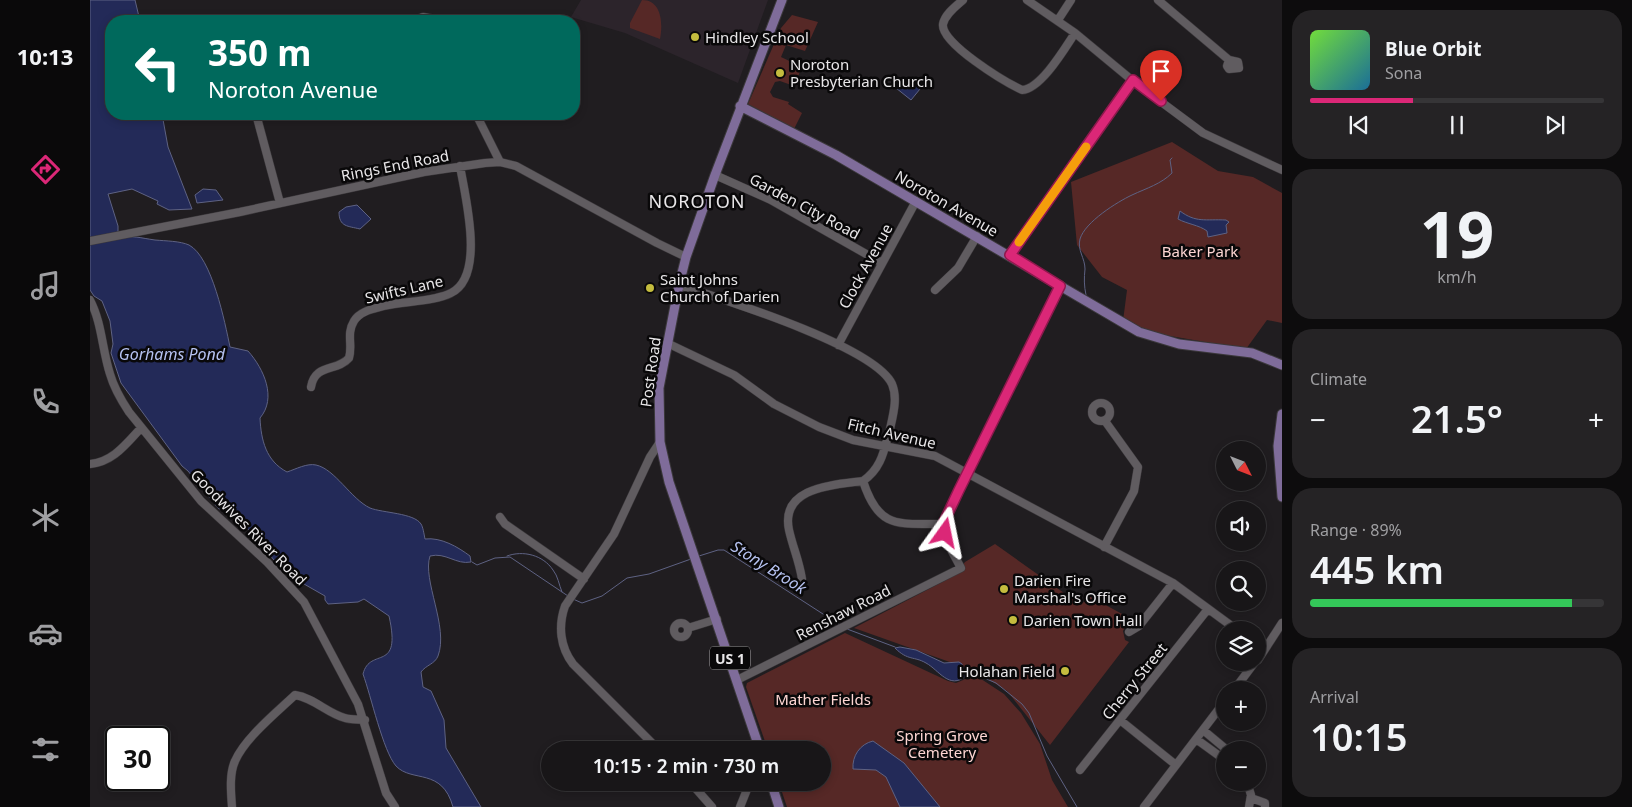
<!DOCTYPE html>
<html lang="en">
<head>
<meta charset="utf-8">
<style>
  body { margin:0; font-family:"Noto Sans",sans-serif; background:#252325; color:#f1f3f6; height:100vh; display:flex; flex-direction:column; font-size:19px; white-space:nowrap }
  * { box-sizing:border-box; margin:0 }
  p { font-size:16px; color:#9f9fa2 }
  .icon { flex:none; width:28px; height:28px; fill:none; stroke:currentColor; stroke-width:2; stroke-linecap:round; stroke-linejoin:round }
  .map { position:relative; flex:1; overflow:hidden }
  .side { display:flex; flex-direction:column; gap:10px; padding:10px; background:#0d0c0d; width:350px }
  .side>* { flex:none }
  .banner { position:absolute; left:15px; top:15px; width:475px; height:105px; border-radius:20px; box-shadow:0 2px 8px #0003,0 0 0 1px #363537; background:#00695c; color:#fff; overflow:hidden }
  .needle { width:32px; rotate:132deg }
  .buttons { position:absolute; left:1126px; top:441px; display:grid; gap:10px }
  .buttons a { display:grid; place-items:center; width:50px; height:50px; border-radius:50%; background:#181618; box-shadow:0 2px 8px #0003,0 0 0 1px #363537; font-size:25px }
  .speed { position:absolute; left:15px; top:726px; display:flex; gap:10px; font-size:25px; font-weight:700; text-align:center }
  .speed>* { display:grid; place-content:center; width:65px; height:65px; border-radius:50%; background:#181618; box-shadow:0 2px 8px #0003,0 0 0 1px #363537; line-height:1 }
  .speed .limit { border:2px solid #111; border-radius:8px; background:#fff; color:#111 }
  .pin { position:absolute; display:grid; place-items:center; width:42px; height:42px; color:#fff; margin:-51px -21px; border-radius:50% 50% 50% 0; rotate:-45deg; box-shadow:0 0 5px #0007 }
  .pin .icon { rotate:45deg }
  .me { position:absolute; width:55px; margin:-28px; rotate:12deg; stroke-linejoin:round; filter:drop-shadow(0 0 4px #0008) }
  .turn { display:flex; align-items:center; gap:18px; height:105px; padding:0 20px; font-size:22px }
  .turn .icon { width:65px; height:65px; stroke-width:2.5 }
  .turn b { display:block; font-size:35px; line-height:42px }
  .big { font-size:38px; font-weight:600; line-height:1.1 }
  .side .widget { flex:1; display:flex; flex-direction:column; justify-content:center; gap:8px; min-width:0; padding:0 18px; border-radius:20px; background:#252325 }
  .side .dial { align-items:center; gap:0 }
  .dial b { font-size:65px; line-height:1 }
  .song { display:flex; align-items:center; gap:15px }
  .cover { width:60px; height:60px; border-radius:8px; background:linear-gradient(135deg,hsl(100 70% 55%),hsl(200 70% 35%)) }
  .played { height:5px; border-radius:2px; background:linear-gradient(90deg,#db2777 35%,#363537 35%) }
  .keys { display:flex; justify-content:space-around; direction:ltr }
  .heat { display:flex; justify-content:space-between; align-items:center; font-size:28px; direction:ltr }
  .charge { height:8px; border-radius:4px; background:linear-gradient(90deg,#34c759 89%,#363537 0) }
  .trip { position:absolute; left:451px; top:741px; width:290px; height:50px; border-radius:25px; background:#181618; box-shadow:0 2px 8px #0003,0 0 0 1px #363537; font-weight:600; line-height:50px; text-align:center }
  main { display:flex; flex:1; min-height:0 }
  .menu { display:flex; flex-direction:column; width:90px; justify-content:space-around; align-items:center; background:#0a090a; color:#9f9fa2 }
  .menu .icon { width:35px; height:35px }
  .menu .on { color:#db2777 }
  .menu b { font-size:22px; color:#f1f3f6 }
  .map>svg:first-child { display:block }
  .built { fill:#2c242b }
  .green { fill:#562826 }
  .water { fill:#232a58; stroke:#5e6283 }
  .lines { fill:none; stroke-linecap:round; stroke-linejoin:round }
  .stream { stroke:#5e6283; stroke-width:1 }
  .minor-casing { stroke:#3b383b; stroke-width:9 }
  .major-casing { stroke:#3b383b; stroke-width:11 }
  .minor { stroke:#605c60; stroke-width:8 }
  .major { stroke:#7f6c9a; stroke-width:9 }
  .route-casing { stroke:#8e194d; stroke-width:12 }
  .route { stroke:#db2777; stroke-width:9 }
  .slow { stroke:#f59e0b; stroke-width:9 }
  .poi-dot { fill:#c4bc3e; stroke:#090809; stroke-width:2 }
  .labels { text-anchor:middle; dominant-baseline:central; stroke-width:5; stroke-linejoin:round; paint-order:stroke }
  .shield { fill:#090809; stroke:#a5a3a5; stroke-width:1 }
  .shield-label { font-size:14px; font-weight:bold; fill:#e8e6e8 }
  .poi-label { font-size:15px; fill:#e8e6e8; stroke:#090809; text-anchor:start }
  .street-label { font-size:15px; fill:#e8e6e8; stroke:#090809 }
  .park-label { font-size:15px; fill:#fed6d3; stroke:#090809 }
  .water-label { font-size:16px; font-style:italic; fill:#b6c2f1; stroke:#090809 }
  .quarter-label { font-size:18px; letter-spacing:1px; fill:#e8e6e8; stroke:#090809 }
</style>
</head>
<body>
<main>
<nav class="menu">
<b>10:13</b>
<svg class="icon on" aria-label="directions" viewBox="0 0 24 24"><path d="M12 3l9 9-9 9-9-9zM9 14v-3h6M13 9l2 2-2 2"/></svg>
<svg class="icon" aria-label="music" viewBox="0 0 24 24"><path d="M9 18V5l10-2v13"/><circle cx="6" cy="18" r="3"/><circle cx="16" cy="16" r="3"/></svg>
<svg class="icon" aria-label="phone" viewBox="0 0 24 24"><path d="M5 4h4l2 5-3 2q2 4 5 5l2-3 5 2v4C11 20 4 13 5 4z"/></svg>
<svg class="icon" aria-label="climate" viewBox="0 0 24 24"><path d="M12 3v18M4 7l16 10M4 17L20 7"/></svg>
<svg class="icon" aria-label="car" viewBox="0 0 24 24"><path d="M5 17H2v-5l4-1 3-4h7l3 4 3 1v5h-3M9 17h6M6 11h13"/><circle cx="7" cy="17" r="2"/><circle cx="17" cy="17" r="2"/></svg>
<svg class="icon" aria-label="filters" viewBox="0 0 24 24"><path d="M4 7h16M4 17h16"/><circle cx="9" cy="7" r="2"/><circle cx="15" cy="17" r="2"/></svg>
</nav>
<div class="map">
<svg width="1192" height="807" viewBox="0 0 1192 807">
  <rect width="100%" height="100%" fill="#201d20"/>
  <path class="built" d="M491,0H678L648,83L535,33L481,17Z"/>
  <path class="green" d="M552,0C572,0 573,24 570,39L540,28V23Z
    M702,15L728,22L715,51L696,45L691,57L712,67L704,86L690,81L685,82L680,92L683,97L699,102L698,104L712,113L704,129L658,104L691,28Z
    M1082,142L1128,171L1163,177L1192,193V323L1177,320L1156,349L1057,332L1033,321L1037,290L1012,277L987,245L981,182Z
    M905,544L991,605L999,596L1045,621L1037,623L1033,631L1035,640L1039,642L960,745L917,691L885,671L764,628L858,579L867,573L875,562Z
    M755,633L858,681L866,683L885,675L914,694L931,713L950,744L962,780L978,807H697L689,783L732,782V750H678L656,687L657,683Z"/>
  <path class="water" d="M0,0H45L50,21H21V114H72L78,147L102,209L79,210L67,204L68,201L42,189L18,194L28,226V238C44,235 50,238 65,240C76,241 90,241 99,245C122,257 135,323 140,347L158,351C174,369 187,398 170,418C171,440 176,461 197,472C206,469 217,463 226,465C245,469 261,499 280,508C293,513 324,513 331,524C333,527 334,534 335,539C351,537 368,547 380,556L381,562C366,565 356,552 340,556C332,580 359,627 348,656C345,664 336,665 331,672L333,687L341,691L354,720L356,748L391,807H363C352,767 322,783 306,766C293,751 281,696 273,674C280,646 312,674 299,616L274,599L268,602L238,604L235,600V596L214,584L184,560L152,522L128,508L98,471L92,466L31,383L21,353L23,344L20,321L12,301L4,296L0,290Z
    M803,79C813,79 825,79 830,89L821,100L806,88Z
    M113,189L126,190L133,200L107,203L105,195Z
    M267,205L281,219L270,229C258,226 249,227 249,212L256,207Z
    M1090,211C1106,223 1115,219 1136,220L1139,222L1136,225L1137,233L1118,237L1117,231C1109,225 1097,224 1088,219Z
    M810,647L826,650L854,663L869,662L872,664L876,676C859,690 849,670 836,663C824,656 818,661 805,648Z
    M783,741L814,763L850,807H810L796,777L786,770L763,769C762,756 770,744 783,741Z"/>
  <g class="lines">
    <path class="stream" d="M996,295C994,286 994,278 995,269C995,258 987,250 990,239C995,222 1027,202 1042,195C1057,188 1071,184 1082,173L1080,160L1082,158
      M417,556C433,550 453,555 463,570C468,576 469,585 472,592
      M609,556L628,550H634L750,625
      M382,562L387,565L405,558L420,557L478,596
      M483,599L492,603L512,596L537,578L559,574L601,559
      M757,629L805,647
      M873,669L906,683L932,704L939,713L957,756L987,807"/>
    <g class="minor-casing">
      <path id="minor" d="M873,0C866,6 855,14 853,24C850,43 915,82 932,90C951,89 975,48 985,33
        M937,0L985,33L1043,81L1113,133L1192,170
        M1068,0L1139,60L1148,62L1149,68L1139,69L1137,66L1139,60
        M968,20L981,0
        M322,21L333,17L356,21
        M166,114L190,203
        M386,114L410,162
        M625,175L681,200L792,263
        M0,241L150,212L334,172L395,163L410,162L426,166L567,243L596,257
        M920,255L1043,81
        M589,285C632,299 784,346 802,384C808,398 803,415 800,429C794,450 792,468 773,481
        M845,290L868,268L887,236
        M0,300C12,323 12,349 20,374C24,388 31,400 39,412L111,501L177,562L214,602L268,704L296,793L305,807
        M577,343L644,375L684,404L729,427L763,440L845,456L1083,583L1147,630
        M748,345L826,201
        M221,387C225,363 247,372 259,358C263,345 256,334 264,321C270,311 283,309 294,306C313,301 344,302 361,293C396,276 375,196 370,166
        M1002 412a9 9 0 1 1 18 0a9 9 0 1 1-18 0Z
        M0,464C23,462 36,444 51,428
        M410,517L415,524L494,579
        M1014,547L1044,491L1048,467L1015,421
        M712,579C709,560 703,548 699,530C690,487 743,485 773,481C789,531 810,523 853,524
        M584 630a7 7 0 1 1 14 0a7 7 0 1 1-14 0Z
        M598,628L627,619
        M1039,632L1049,626L1083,583
        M1168,660L1192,623
        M647,680L871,568L858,544L853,524L970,286
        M1144,690L1165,662
        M1030,720L1086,765
        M1113,730L1137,750
        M1106,739L1135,760
        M569,750L483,664C470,647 468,626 475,606L524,534L560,457L570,442
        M990,770L1118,609
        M600,782L622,807
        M1157,782L1161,795L1159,807
        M1161,798L1175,803V807
        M142,807C141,793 139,774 145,761C155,738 187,712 205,695C224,698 237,713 255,718C261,720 268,719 275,720
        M650,807L660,782
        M1054,807L1135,701"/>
    </g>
    <g class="major-casing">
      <path id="major" d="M650,106L746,155L1049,332L1089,344L1162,353L1192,365
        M1192,414L1188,446L1192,497
        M670,750L579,482L570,442L569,388L589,285L596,257L625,175L692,0
        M681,782L689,807"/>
    </g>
    <use href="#minor" class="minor"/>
    <use href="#major" class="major"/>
  </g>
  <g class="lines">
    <g class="route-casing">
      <path id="route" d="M855,533L853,524L869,490L970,286L920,255L1043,80L1071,101"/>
    </g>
    <use href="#route" class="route"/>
    <path class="slow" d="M929,242L996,147"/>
  </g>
  <g class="poi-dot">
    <circle cx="605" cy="37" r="5"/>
    <circle cx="690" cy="73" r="5"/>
    <circle cx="560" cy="288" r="5"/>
    <circle cx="914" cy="589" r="5"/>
    <circle cx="923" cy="620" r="5"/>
    <circle cx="975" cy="671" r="5"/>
  </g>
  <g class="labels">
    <rect class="shield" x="620" y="646.5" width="40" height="23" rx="4"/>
    <g class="shield-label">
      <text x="640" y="658">US 1</text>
    </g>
    <g class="poi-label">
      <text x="615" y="37">Hindley School</text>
      <text x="700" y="64">Noroton<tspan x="700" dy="17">Presbyterian Church</tspan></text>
      <text x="570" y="279">Saint Johns<tspan x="570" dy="17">Church of Darien</tspan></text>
      <text x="924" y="580">Darien Fire<tspan x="924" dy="17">Marshal's Office</tspan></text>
      <text x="933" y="620">Darien Town Hall</text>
      <text x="965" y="671" text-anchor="end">Holahan Field</text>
    </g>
    <g class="street-label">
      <text transform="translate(305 165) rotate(-11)">Rings End Road</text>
      <text transform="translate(857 203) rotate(30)">Noroton Avenue</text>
      <text transform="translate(715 206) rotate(28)">Garden City Road</text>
      <text transform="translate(775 266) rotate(-61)">Clock Avenue</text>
      <text transform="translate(314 289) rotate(-13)">Swifts Lane</text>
      <text transform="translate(560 372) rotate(-82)">Post Road</text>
      <text transform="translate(802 433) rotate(13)">Fitch Avenue</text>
      <text transform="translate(159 527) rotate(45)">Goodwives River Road</text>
      <text transform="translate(753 612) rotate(-27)">Renshaw Road</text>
      <text transform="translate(1044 681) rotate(-51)">Cherry Street</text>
    </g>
    <g class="park-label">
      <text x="1110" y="251">Baker Park</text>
      <text x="733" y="699">Mather Fields</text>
      <text x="852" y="735">Spring Grove<tspan x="852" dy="17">Cemetery</tspan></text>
    </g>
    <g class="water-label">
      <text x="82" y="354">Gorhams Pond</text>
      <text transform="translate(679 567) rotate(32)">Stony Brook</text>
    </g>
    <g class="quarter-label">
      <text x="607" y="201">NOROTON</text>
    </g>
  </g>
</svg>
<div class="buttons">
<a><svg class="needle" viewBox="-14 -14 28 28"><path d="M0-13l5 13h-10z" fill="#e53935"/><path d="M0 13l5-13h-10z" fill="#9f9fa2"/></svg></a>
<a><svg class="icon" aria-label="sound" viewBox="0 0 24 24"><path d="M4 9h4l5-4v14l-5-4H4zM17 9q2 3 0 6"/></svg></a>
<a><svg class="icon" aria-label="search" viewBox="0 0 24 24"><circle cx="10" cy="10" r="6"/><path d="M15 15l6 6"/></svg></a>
<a><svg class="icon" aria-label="layers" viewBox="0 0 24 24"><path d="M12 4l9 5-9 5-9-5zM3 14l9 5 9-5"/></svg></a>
<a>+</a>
<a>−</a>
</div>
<div class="speed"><div class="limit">30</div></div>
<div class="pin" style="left:1071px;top:101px;background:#d93025"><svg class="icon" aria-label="arrive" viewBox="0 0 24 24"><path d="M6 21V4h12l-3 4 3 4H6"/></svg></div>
<svg class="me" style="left:855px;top:533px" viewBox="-20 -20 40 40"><path d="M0-17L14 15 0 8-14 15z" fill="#db2777" stroke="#fff" stroke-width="4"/></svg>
<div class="trip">10:15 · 2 min · 730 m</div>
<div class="banner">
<div class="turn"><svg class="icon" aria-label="left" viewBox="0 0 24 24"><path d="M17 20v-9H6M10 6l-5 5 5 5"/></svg><div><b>350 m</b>Noroton Avenue</div></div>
</div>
</div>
<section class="side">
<div class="widget">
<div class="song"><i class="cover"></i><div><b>Blue Orbit</b><p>Sona</p></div></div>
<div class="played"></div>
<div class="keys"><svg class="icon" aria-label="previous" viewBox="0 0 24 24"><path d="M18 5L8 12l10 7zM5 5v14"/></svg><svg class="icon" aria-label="pause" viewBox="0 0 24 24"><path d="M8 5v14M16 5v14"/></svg><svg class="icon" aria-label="next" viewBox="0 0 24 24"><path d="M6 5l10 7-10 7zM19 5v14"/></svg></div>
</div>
<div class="widget dial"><b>19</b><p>km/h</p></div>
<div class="widget"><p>Climate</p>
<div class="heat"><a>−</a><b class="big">21.5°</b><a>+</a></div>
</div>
<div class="widget"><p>Range · 89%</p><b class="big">445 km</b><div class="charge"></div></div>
<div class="widget"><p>Arrival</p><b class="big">10:15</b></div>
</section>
</main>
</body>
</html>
